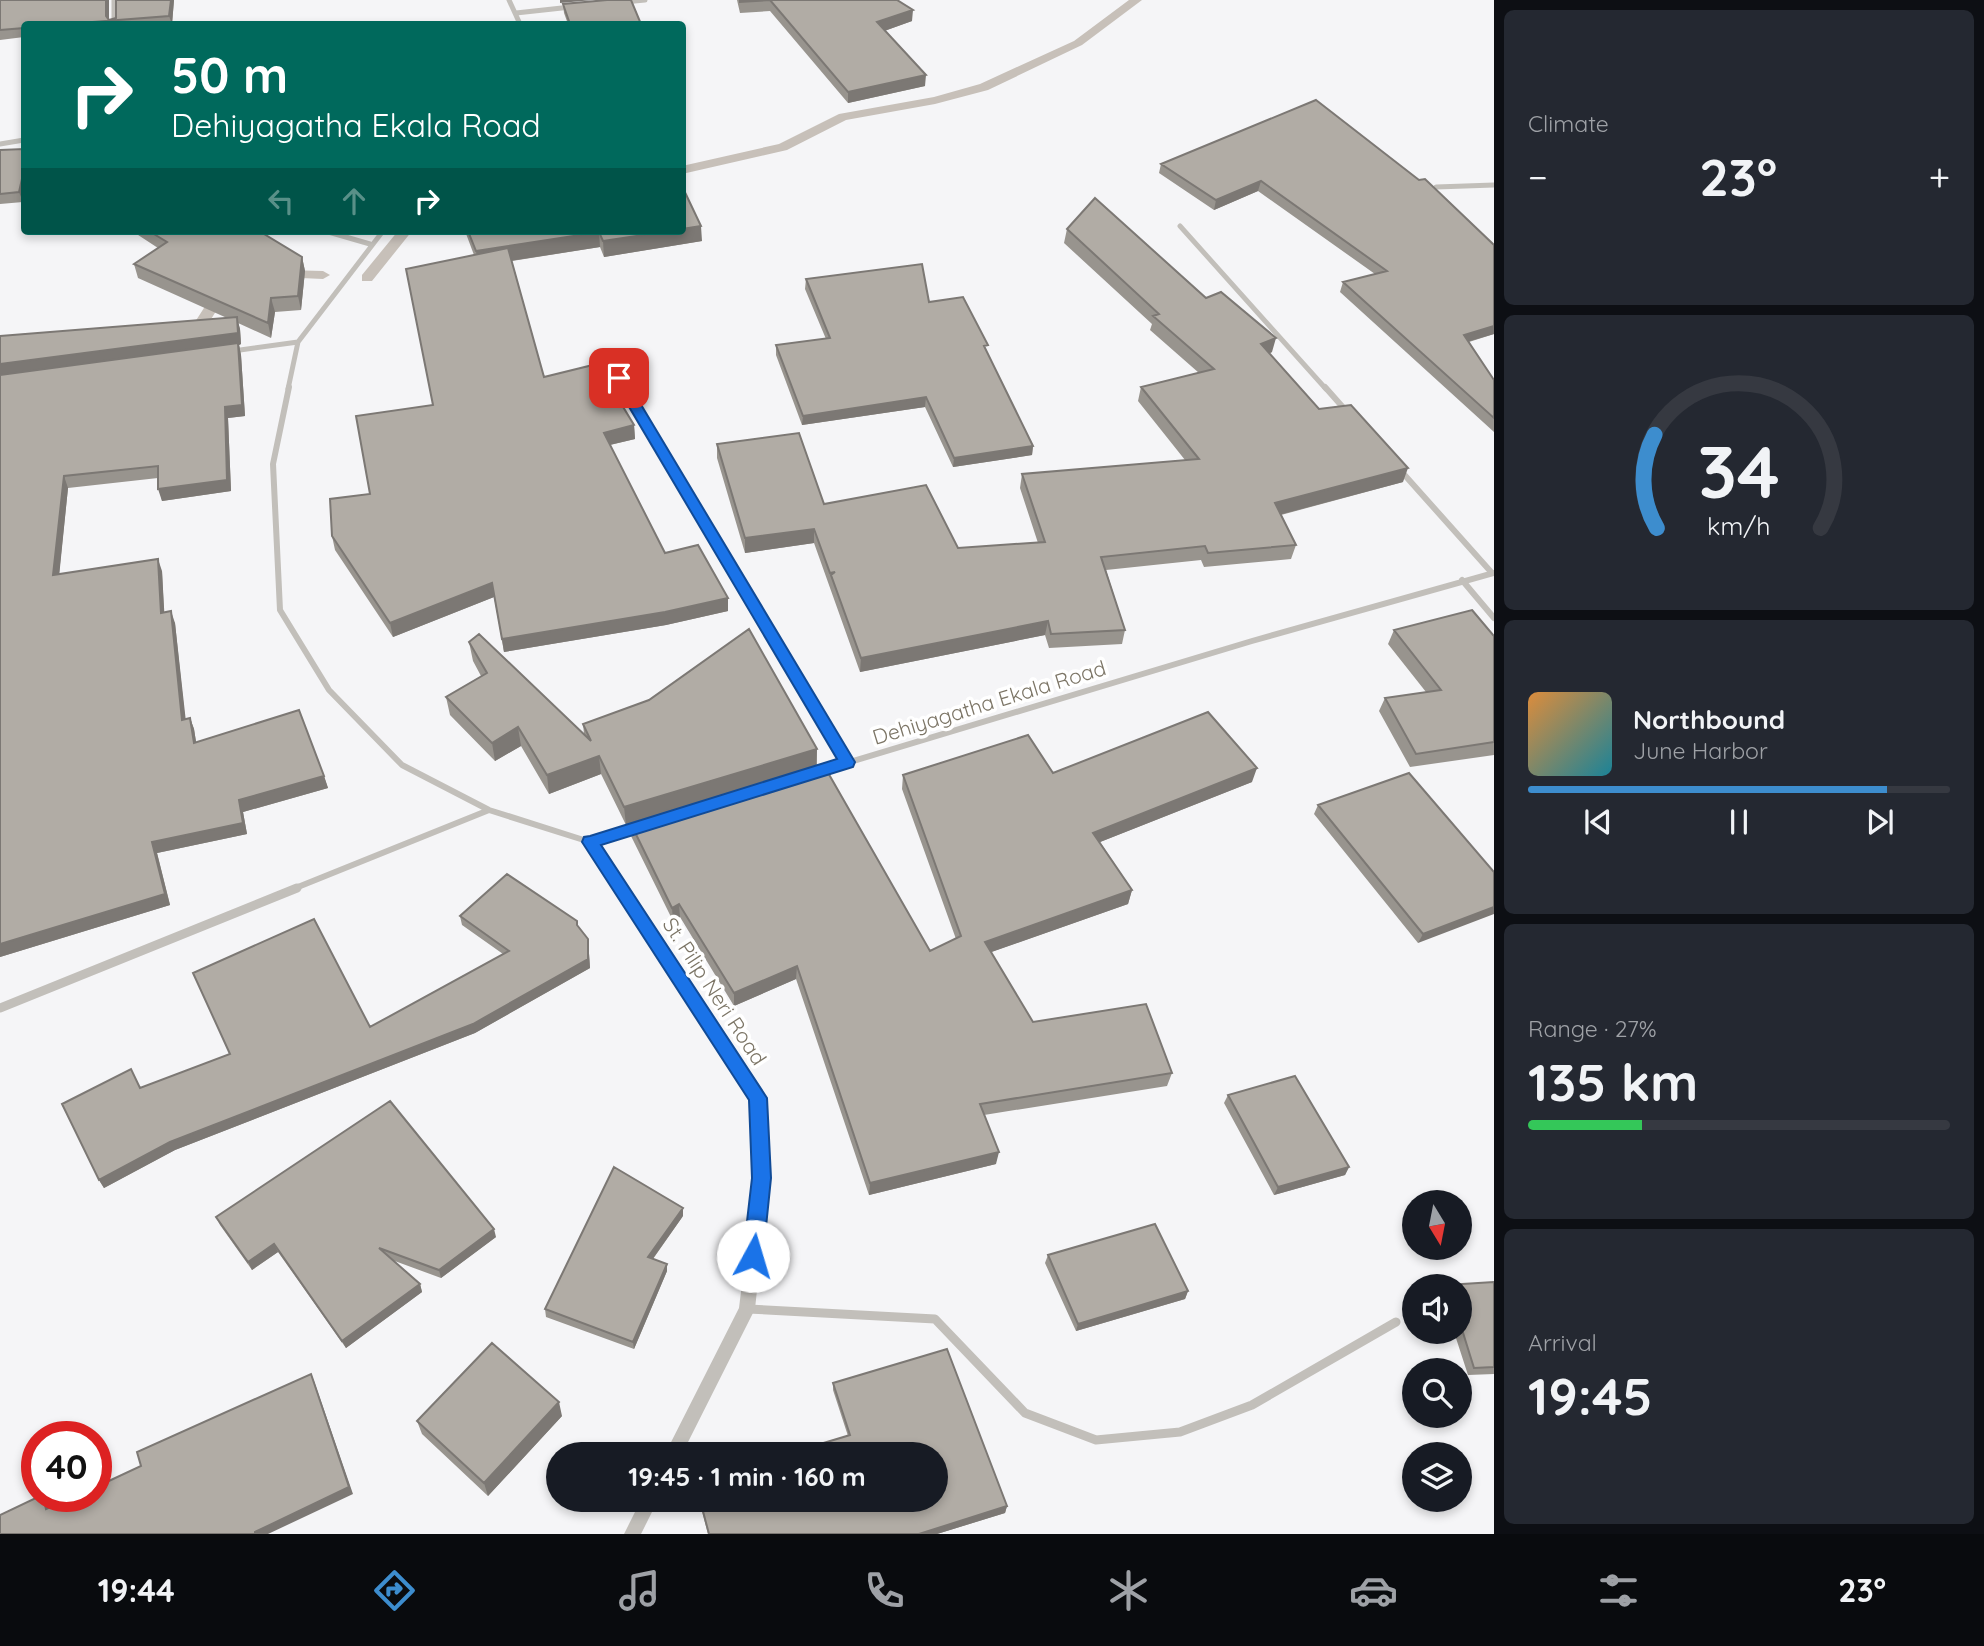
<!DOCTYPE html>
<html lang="en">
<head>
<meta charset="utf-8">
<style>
  body { margin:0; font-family:Quicksand,sans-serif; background:#242831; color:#f1f3f6; height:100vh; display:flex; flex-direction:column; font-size:26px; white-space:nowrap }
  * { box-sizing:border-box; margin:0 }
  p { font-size:23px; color:#9ea1a6 }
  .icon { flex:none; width:38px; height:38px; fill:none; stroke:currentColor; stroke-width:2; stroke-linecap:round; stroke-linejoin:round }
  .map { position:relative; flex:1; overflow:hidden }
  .drawer { display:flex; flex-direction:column; gap:10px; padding:10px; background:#0d0f14; width:490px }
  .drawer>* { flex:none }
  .top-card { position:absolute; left:21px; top:21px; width:665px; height:214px; border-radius:7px; box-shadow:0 4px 10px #0003; background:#00695c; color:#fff; overflow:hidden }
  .needle { width:46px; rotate:170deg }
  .controls { position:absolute; left:1402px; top:1190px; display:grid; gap:14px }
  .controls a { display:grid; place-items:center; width:70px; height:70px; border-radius:50%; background:#171b24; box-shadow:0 4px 10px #0003; font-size:35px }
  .speed { position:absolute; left:21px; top:1421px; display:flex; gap:14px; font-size:35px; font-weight:700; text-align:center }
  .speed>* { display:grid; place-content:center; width:91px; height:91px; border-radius:50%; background:#171b24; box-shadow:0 4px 10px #0003; line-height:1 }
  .speed .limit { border:10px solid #d22; background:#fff; color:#111 }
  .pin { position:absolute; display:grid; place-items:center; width:60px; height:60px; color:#fff; margin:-30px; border-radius:14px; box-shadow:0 4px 10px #0006 }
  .me { position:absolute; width:77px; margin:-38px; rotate:6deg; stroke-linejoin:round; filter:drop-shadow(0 0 5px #0008) }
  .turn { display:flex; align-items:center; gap:24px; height:147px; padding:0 35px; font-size:32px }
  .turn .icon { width:91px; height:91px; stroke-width:2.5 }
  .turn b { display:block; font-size:49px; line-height:60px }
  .lanes { display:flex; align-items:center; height:66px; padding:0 35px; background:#0003; justify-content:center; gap:35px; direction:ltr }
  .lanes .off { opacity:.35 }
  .big { font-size:52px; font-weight:700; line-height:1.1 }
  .drawer .widget { flex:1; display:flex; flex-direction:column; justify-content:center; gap:10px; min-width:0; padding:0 24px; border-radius:10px; background:#242831 }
  .drawer .dial { align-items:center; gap:0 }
  .dial svg { height:182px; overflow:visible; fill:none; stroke:#363941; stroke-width:7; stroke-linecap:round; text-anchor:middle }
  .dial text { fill:#f1f3f6; stroke:none }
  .song { display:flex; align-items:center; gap:21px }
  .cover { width:84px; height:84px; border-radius:10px; background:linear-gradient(135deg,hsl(30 70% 55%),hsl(190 70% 35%)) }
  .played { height:7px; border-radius:4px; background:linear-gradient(90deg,#3d8dce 85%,#363941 85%) }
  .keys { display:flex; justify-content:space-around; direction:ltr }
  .heat { display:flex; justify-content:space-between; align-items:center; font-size:38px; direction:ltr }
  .charge { height:10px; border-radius:5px; background:linear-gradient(90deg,#34c759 27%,#363941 0) }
  .trip { position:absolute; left:546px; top:1442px; width:402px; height:70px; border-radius:35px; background:#171b24; box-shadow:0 4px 10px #0003; font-weight:700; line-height:70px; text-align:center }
  .tabs { display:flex; height:112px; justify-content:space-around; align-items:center; background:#090b0e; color:#9ea1a6 }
  .tabs .icon { width:49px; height:49px }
  .tabs .selected { color:#3d8dce }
  .tabs b { font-size:32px; color:#f1f3f6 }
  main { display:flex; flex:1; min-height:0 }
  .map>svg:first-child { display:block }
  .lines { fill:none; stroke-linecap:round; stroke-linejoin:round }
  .stream { fill:#c7c0b9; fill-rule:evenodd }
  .minor-far2 { stroke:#c2bfba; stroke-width:5 }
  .minor-far1 { stroke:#c2bfba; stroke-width:6 }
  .minor { stroke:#c2bfba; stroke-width:9 }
  .tertiary { fill:#c2bfba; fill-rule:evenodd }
  .wall { fill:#98948e }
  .shaded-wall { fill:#7c7874 }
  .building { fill:#b1aca5; stroke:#7c7874; stroke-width:2 }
  .route { fill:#1a73e8; stroke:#114b97; stroke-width:2 }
  .labels { text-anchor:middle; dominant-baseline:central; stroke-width:7; stroke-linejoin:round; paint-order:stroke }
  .street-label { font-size:21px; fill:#7c7566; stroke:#fff }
</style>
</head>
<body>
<main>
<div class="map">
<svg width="1494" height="1534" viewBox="0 0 1494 1534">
  <rect width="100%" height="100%" fill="#f5f5f7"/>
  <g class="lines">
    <path class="stream" d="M1129,0H1142L1082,45L988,90L935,104L846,120L787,150L682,174V166L779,144L839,114L934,97L980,84L1074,41Z
      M398,231H412L372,281H362V275Z
      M284,270L323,271L330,275L323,279L279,277L277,274Z
      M225,291L232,295L221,303L205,329L180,330V324L195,322L211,297Z"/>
    <path class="minor-far2" d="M114,0V24
      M509,0L520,24
      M624,2L645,0
      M516,13L571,7
      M0,144L24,140
      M1436,187L1494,185
      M1180,226L1326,389
      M325,231L370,244
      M233,351L298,342
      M604,354L625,389
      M288,389L298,342L383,231"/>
    <path class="minor-far1" d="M289,387L273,464L280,610L329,690L402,765L489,810L590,842L638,827
      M624,387L847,762
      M1325,387L1348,413
      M1401,471L1492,573
      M1462,580L1494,618
      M820,771L1252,641L1494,573
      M293,889L489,810"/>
    <path class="minor" d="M0,1008L297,888
      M748,1309L935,1319L1025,1413L1096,1440L1180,1432L1252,1405L1396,1322"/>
    <path class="tertiary" d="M590,837L594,838L765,1098L769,1178L755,1309L682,1454H665L739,1308L755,1178L751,1099L586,846L584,842L586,838Z
      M641,1500H658L641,1534H624Z"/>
  </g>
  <path class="wall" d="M0,0H109V20L116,18V0H174L172,24H24V37L0,40Z
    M737,0H897L912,21L884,31L925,86L848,103L770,11L740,13Z
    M563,4L641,24H568L564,13Z
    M1316,100L1494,245V334L1469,342L1494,380V432L1340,292L1343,282L1375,274L1258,191L1214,210L1159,173L1161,164Z
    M24,149V194L23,202L0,204V150Z
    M1067,229L1206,298L1272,352L1269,354L1319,409L1403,482L1281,515L1296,545L1291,559L1204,567L1201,560L1106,570L1125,630L1122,644L1049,648L1045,635L860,672L814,543L745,553L717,458V444L824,504L958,548L1038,543L1020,488L1022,474L1185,460L1138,401L1141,387L1199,373L1150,330L1152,324L1064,243Z
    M132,231H259L302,257L305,271L301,310L275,312L271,338L238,323L240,329L241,344L239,345L241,355L245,416L228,418L231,491L162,501L158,478L68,488L59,574L162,571L164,613L175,623L185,719L190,718L194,729L196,742L324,776L328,788L243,812L247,834L157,853L170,905L0,957V336L227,318L138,278L134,264L158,248Z
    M465,231H682L702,241L604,257L600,247L512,261L544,377L634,425L635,439L610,445L665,553L728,611L666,625L504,652L494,597L393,637L335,550L332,536L370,494L433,405L474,255Z
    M806,279L929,302L987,352L1033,446L1032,455L953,467L925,407L802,425L776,355V345L826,339L805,289Z
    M1394,630L1494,636V755L1410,767L1379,711L1385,698L1426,692L1388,644Z
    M469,642L584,734L583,724L817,749V765L930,951L956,939L902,789L903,775L1053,773L1252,782L1100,842L1132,890L1128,904L991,952L1033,1022L1172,1073L1167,1086L984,1115L996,1164L869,1195L796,979L734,1006L680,917L673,921L631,836L630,824L626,825L601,774L549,794L521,746L495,761L450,715L446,697L481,676L473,661Z
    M1318,805L1494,872L1418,943L1314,814Z
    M460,916L578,926L588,939L590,968L475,1033L175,1150L104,1188L99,1180L140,1088L370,1027L503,954L462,925Z
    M1228,1095L1349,1167L1345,1175L1274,1195L1224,1103Z
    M683,1216L653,1259L667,1264V1271L634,1349L546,1317L545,1309Z
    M216,1217L496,1237L441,1278L392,1260L420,1284L422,1292L346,1348L278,1252L252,1270L220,1225Z
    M1048,1255L1188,1291L1185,1299L1076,1331L1045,1263Z
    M1494,1282V1374L1468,1375L1454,1332H1460V1286H1446L1447,1285Z
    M833,1383L1007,1506L1005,1513L937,1534H708L699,1500H936L848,1436L833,1390Z
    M562,1416L488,1496L422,1434L417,1421Z"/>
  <path class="shaded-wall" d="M106,0H109V21L106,16Z
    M171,0H174L172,24L169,16Z
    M560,0H593L560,3Z
    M913,10L912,21L876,34L877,22Z
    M926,75L925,86L848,103V92Z
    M24,170V194L23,202L19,192Z
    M1261,181L1258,191L1214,210L1216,200Z
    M701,226L702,241L604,257L603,241L670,231H682V229Z
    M599,232L600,247L478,266L476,251Z
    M302,257L305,271L301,310L298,296Z
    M271,298L275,312L271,338L268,323Z
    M237,317L240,329L241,344L239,345L241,355L245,416L228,418L231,491L162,501L158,489L225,407L0,377V364Z
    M1494,326V334L1460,344L1464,335Z
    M1276,338L1272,352L1257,358L1261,344Z
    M926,397L925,407L802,425L803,416Z
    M634,425L635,439L605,446L604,433Z
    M1033,446L1032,455L953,467L954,458Z
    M1408,468L1403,482L1271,517L1275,503Z
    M64,476L68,488L58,587L53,575Z
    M814,529V543L745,553V538Z
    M158,559L162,571L165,625L161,613Z
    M492,583L494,597L393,637L390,623Z
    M728,598V611L666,625L504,652L502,639Z
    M171,611L175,623L187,731L182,720Z
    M1048,621L1045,635L860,672L861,658Z
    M190,718L194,729L198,754L194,743Z
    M518,727L521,746L495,761L492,743Z
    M817,749L816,767L626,825L624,807Z
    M599,756L601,774L549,794L547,775Z
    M1257,768L1252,782L1090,846L1093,833Z
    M324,776L328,788L243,812L247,834L157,853L170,905L0,957V944L152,842L239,800Z
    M1132,890L1128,904L983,955L985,942Z
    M679,904L680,917L673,921L672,908Z
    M1494,907V914L1418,943L1423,934Z
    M588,939L590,968L475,1033L175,1150L104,1188L99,1180L170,1142Z
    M797,966L796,979L734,1006V993Z
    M999,1152L996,1164L869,1195L870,1183Z
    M1349,1167L1345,1175L1274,1195L1278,1187Z
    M683,1208V1216L649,1264L648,1257Z
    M494,1229L496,1237L441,1278L439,1270Z
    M274,1244L278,1252L252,1270L248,1262Z
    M667,1264V1271L634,1349L633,1342Z
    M420,1284L422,1292L346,1348L342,1341Z
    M1188,1291L1185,1299L1076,1331L1078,1324Z
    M311,1374L314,1381L353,1494L268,1534H255V1532Z
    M559,1402L562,1416L488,1496L484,1483Z
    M43,1496L49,1501L52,1515L46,1509Z
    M1007,1506L1005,1513L937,1534H919Z"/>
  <path class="building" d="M0,0H106V16L109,20L116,18V0H171L169,16L67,24H24V28L0,30Z
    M607,0H631L641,24H570L563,4Z
    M740,0H897L913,10L877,22L926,75L848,92L770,0L740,2Z
    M1316,100L1419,180L1425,179L1494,245V326L1464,335L1494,380V418L1343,282L1387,271L1261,181L1216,200L1161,164Z
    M24,149V170L19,192L0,194V150Z
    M682,186L701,226L682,229Z
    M1095,198L1206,298L1221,292L1276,338L1261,344L1319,409L1351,405L1408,468L1275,503L1296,545L1208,553L1205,546L1101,557L1125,630L1051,634L1048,621L861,658L831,575L835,572L830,573L814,529L745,538L717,444L799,433L824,504L926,485L958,548L1045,542L1022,474L1199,459L1141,387L1214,369L1153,316L1159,314L1067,229Z
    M149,231H259L302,257L298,296L271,298L268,323L134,264L167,242Z
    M468,231H670L603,241L599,232L476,251Z
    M508,248L544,377L597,364L634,425L604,433L665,553L698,545L728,598L665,612L502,639L492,583L390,623L332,536L330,499L370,494L356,416L433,405L406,269Z
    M922,264L929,302L963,297L988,345L984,346L1033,446L954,458L926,397L803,416L776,345L830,338L806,279Z
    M237,317L238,333L0,364V336Z
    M238,343L242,405L225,407L227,480L158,489V466L64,476L53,575L158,559L161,613L171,611L182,720L190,718L194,743L299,710L324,776L239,800L243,823L152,842L165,894L0,944V375Z
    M1472,610L1494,636V742L1416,754L1385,698L1441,690L1394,630Z
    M749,629L817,749L624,807L599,756L547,775L518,727L492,743L446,697L487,673L469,642L479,634L591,741L583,724L649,700Z
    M1208,712L1257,768L1093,833L1132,890L985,942L1033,1022L1146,1004L1172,1073L980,1104L999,1152L870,1183L797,966L734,993L679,904L672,908L630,822L823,764L930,951L961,936L903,775L1028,735L1053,773Z
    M1409,773L1494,872V907L1423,934L1318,805Z
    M507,874L577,921V925L588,939V959L473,1024L170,1142L99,1180L62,1104L131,1069L140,1088L230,1054L193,973L314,919L370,1027L509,951L460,916Z
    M1295,1076L1349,1167L1278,1187L1228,1095Z
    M390,1101L494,1229L439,1270L379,1248L420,1284L342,1341L274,1244L248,1262L216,1217Z
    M614,1167L683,1208L648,1257L667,1264L633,1342L545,1309Z
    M1155,1224L1188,1291L1078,1324L1048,1255Z
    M1494,1282V1367L1474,1368L1460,1323V1286H1447V1285Z
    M492,1343L559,1402L484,1483L417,1421Z
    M947,1349L1007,1506L919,1534H709L700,1500H936V1454H787L850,1435L833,1383Z
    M311,1374L349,1487L255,1532V1534H0V1515L40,1496H43L46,1509L75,1496H96V1487L141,1466L137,1452Z"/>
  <path class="route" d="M619,374L625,378L855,762L853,767L601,845L767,1098L771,1178L763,1256L760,1263L753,1266L746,1263L743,1256L752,1178L749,1100L582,842L584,837L590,836L837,759L612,378Z"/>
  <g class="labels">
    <g class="street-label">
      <text transform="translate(989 702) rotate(-17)">Dehiyagatha Ekala Road</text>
      <text transform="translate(715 991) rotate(57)">St. Pilip Neri Road</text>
    </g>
  </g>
</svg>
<div class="controls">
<a><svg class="needle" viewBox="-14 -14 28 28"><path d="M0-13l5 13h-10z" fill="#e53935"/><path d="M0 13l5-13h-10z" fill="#9ea1a6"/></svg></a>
<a><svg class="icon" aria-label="sound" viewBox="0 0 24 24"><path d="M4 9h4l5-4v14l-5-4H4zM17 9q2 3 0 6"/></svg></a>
<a><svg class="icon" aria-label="search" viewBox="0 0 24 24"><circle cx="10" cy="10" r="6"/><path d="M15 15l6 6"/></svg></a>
<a><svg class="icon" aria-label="layers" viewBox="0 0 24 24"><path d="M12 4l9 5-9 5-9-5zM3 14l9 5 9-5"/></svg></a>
</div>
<div class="speed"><div class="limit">40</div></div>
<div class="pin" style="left:619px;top:378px;background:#d93025"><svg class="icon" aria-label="arrive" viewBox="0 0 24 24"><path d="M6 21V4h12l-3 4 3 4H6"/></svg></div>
<svg class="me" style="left:753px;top:1256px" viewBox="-20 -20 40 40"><circle r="19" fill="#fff"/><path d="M0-13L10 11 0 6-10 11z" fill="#1a73e8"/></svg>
<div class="trip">19:45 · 1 min · 160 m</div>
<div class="top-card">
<div class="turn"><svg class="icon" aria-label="right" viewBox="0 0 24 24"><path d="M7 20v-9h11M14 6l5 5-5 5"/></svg><div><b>50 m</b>Dehiyagatha Ekala Road</div></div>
<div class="lanes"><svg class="icon off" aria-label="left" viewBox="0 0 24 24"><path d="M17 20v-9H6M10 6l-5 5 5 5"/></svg><svg class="icon off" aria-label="ahead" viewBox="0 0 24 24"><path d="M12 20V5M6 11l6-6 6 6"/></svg><svg class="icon" aria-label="right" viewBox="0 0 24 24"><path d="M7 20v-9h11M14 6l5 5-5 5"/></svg></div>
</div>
</div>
<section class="drawer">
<div class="widget"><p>Climate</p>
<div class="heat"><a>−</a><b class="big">23°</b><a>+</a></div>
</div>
<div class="widget dial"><svg viewBox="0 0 100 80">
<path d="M14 69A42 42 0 1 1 86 69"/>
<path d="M14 69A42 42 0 0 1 13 28" stroke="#3d8dce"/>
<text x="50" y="56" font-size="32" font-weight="700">34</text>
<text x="50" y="72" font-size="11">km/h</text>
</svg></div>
<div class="widget">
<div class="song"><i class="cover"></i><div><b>Northbound</b><p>June Harbor</p></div></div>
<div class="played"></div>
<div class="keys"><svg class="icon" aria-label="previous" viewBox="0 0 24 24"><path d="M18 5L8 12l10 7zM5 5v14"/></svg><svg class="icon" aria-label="pause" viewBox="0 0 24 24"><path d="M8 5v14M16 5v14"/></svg><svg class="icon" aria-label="next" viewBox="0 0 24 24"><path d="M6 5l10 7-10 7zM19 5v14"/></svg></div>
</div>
<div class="widget"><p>Range · 27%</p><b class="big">135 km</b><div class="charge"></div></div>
<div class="widget"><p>Arrival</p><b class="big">19:45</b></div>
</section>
</main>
<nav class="tabs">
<b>19:44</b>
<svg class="icon selected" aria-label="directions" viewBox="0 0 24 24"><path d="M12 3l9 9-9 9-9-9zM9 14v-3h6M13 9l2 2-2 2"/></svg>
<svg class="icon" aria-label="music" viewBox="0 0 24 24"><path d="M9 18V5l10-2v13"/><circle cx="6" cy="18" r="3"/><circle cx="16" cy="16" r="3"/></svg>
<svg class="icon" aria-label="phone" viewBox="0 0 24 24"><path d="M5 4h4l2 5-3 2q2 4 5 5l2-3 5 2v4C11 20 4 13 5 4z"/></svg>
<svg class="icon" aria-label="climate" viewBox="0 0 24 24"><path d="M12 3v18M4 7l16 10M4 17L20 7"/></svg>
<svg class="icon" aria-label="car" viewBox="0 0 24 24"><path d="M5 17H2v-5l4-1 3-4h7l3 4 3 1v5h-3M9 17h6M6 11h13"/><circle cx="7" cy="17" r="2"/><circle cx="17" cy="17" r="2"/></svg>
<svg class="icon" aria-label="filters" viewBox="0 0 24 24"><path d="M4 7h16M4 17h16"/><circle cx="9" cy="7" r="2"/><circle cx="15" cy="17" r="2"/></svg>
<b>23°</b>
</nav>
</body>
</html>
